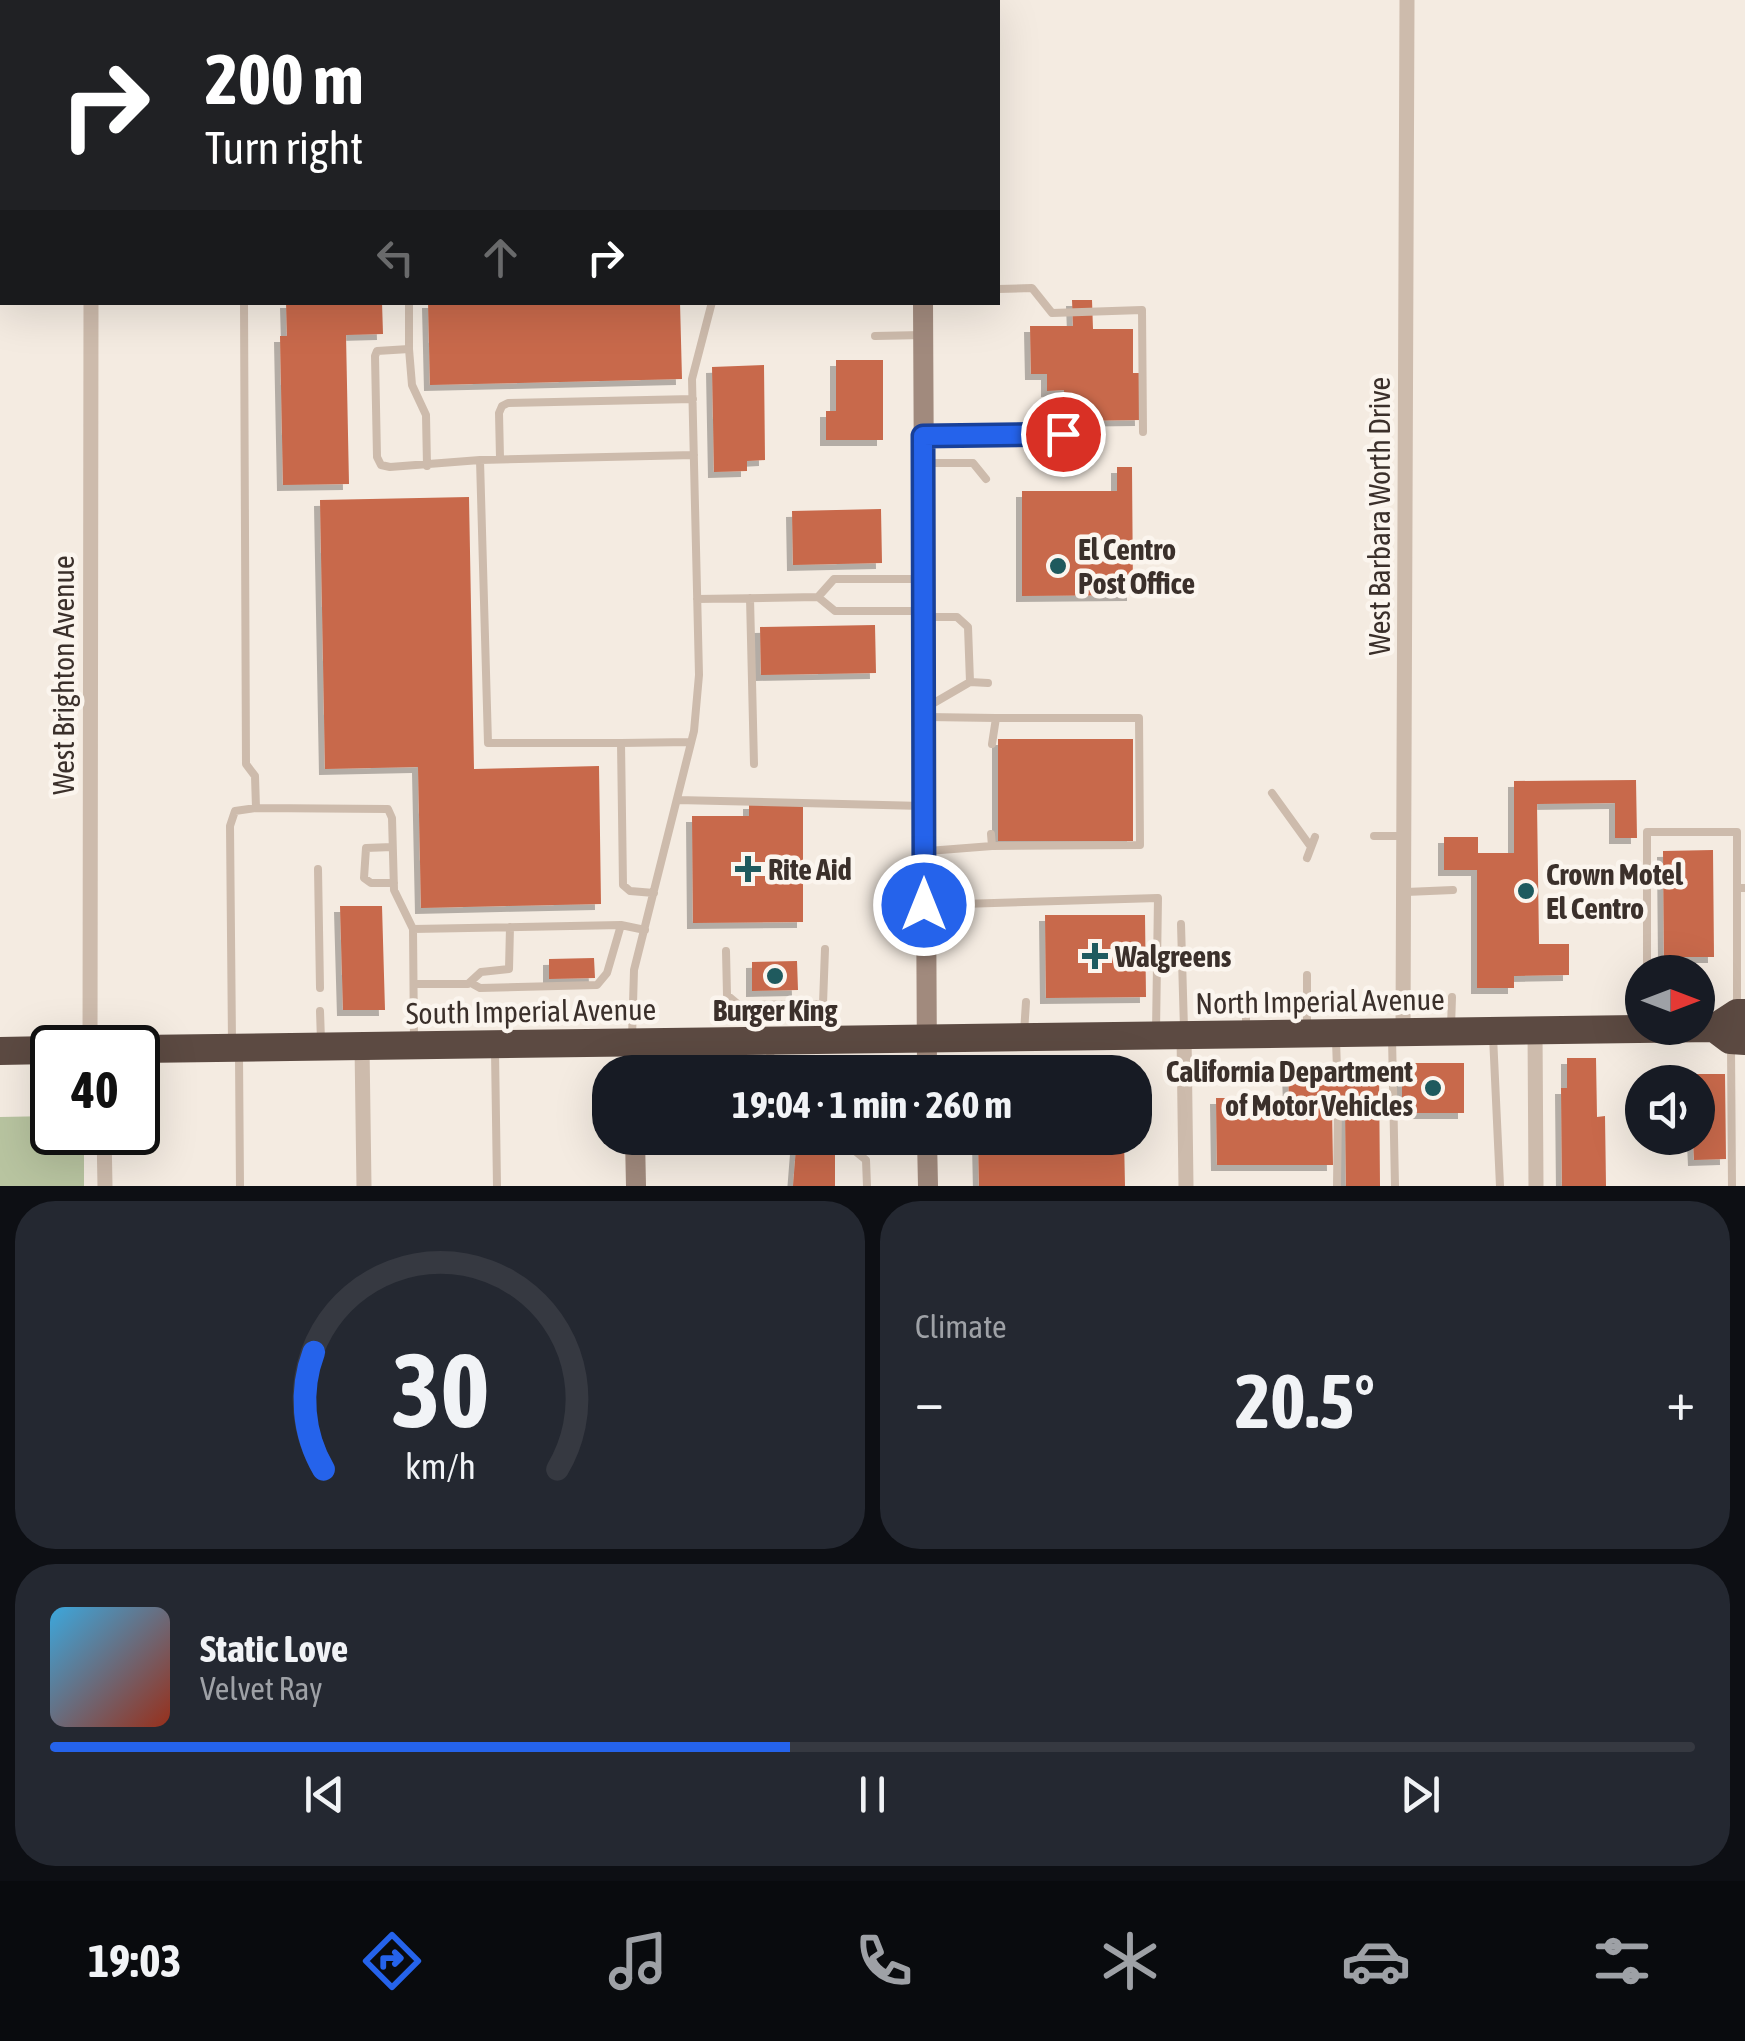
<!DOCTYPE html>
<html lang="en">
<head>
<meta charset="utf-8">
<style>
  body { margin:0; font-family:"Asap Condensed",sans-serif; background:#242831; color:#f1f3f6; height:100vh; display:flex; flex-direction:column; font-size:38px; white-space:nowrap }
  * { box-sizing:border-box; margin:0 }
  p { font-size:32px; color:#9ea1a6 }
  .icon { flex:none; width:55px; height:55px; fill:none; stroke:currentColor; stroke-width:2; stroke-linecap:round; stroke-linejoin:round }
  .map { position:relative; height:1186px; overflow:hidden }
  .side { display:flex; flex-direction:column; gap:15px; padding:15px; background:#0d0f14; flex:1 }
  .side>* { flex:none }
  .banner { position:absolute; left:0px; top:0px; width:1000px; height:305px; box-shadow:0 10px 40px #0002; background:#202124; color:#fff; overflow:hidden }
  .needle { width:65px; rotate:90deg }
  .controls { position:absolute; left:1625px; top:955px; display:grid; gap:20px }
  .controls a { display:grid; place-items:center; width:90px; height:90px; border-radius:50%; background:#171b24; box-shadow:0 10px 40px #0002; font-size:50px }
  .speed { position:absolute; left:30px; top:1025px; display:flex; gap:20px; font-size:50px; font-weight:700; text-align:center }
  .speed>* { display:grid; place-content:center; width:130px; height:130px; border-radius:50%; background:#171b24; box-shadow:0 10px 40px #0002; line-height:1 }
  .speed .limit { border:5px solid #111; border-radius:15px; background:#fff; color:#111 }
  .pin { position:absolute; display:grid; place-items:center; width:85px; height:85px; color:#fff; margin:-42px; border:5px solid #fff; border-radius:50%; box-shadow:0 2px 10px #0007 }
  .me { position:absolute; width:110px; margin:-55px; rotate:0deg; stroke-linejoin:round; filter:drop-shadow(0 0 8px #0008) }
  .turn { display:flex; align-items:center; gap:35px; height:210px; padding:0 40px; font-size:45px }
  .turn .icon { width:130px; height:130px; stroke-width:2.5 }
  .turn b { display:block; font-size:70px; line-height:85px }
  .lanes { display:flex; align-items:center; height:95px; padding:0 40px; background:#0003; justify-content:center; gap:50px; direction:ltr }
  .lanes .off { opacity:.35 }
  .big { font-size:75px; font-weight:700; line-height:1.1 }
  .side .tile { flex:1; display:flex; flex-direction:column; justify-content:center; gap:15px; min-width:0; padding:0 35px; border-radius:40px; background:#242831 }
  .side .dial { align-items:center; gap:0 }
  .dial svg { height:260px; overflow:visible; fill:none; stroke:#363941; stroke-width:7; stroke-linecap:round; text-anchor:middle }
  .dial text { fill:#f1f3f6; stroke:none }
  .song { display:flex; align-items:center; gap:30px }
  .cover { width:120px; height:120px; border-radius:15px; background:linear-gradient(135deg,hsl(200 70% 55%),hsl(10 70% 35%)) }
  .played { height:10px; border-radius:5px; background:linear-gradient(90deg,#2563eb 45%,#363941 45%) }
  .keys { display:flex; justify-content:space-around; direction:ltr }
  .heat { display:flex; justify-content:space-between; align-items:center; font-size:55px; direction:ltr }
  .side .tiles { flex:1; display:grid; gap:15px; grid-template-columns:1fr 1fr }
  .tile:last-child { grid-column:span 2 }
  .trip { position:absolute; left:592px; top:1055px; width:560px; height:100px; border-radius:40px; background:#171b24; box-shadow:0 10px 40px #0002; font-weight:700; line-height:100px; text-align:center }
  .tabs { display:flex; height:160px; justify-content:space-around; align-items:center; background:#090b0e; color:#9ea1a6 }
  .tabs .icon { width:70px; height:70px }
  .tabs .active { color:#2563eb }
  .tabs b { font-size:45px; color:#f1f3f6 }
  .map>svg:first-child { display:block }
  .green { fill:#b8c4a0 }
  .building { fill:#c8694b; filter:url(#shadow) }
  .lines { fill:none; stroke-linecap:round; stroke-linejoin:round }
  .lane { stroke:#cdbbac; stroke-width:8 }
  .street { stroke:#cdbbac; stroke-width:15 }
  .secondary { stroke:#a18a7d; stroke-width:20 }
  .highway { stroke:#5c4a42; stroke-width:28 }
  .route-casing { stroke:#184099; stroke-width:25 }
  .route { stroke:#2563eb; stroke-width:18 }
  .poi-dot { fill:#1f5a5e; stroke:#fbf5ee; stroke-width:4 }
  .labels { text-anchor:middle; dominant-baseline:central; stroke-width:9; stroke-linejoin:round; paint-order:stroke }
  .street-label { font-size:30px; fill:#3b302b; stroke:#fbf5ee }
  .poi-label { font-size:30px; font-weight:bold; fill:#3b302b; stroke:#fbf5ee; text-anchor:start }
</style>
</head>
<body>
<div class="map">
<svg width="1745" height="1186" viewBox="0 0 1745 1186">
  <defs>
    <filter id="shadow"><feDropShadow dx="-6" dy="6" stdDeviation="0" flood-color="#0004"/></filter>
  </defs>
  <rect width="100%" height="100%" fill="#f4ebe1"/>
  <path class="green" d="M52,1116V1132L84,1133V1186H0V1117Z"/>
  <path class="building" d="M1072,300H1092L1093,329H1133V373H1140L1141,420L1064,421V390L1047,391V374H1031L1030,326H1073Z
    M286,302H382L383,334L346,335L349,484L283,485L280,336H287Z
    M428,302H680L682,379L430,385Z
    M836,360H883V440H826V411H836Z
    M764,365L765,460L747,461V471L714,472L712,367Z
    M1117,467H1132L1133,595L1022,596V491H1117Z
    M469,497L474,769L599,766L601,904L421,908L418,767L325,769L320,500Z
    M881,509L882,563L793,565L792,511Z
    M875,625L876,673L761,675L760,627Z
    M998,739H1133V841H998Z
    M1636,780L1637,838H1615V803L1537,804L1539,944H1569V975L1514,976V988H1477V870H1444V837H1478V853H1514V781Z
    M749,803H803V922L693,923L692,816H749Z
    M1713,850L1714,957H1664L1663,851Z
    M340,906H382L385,1010H343Z
    M1045,915H1145L1146,997L1046,998Z
    M594,958L595,978L549,979V959Z
    M797,961L798,990L752,991V962Z
    M1567,1058H1596L1597,1117L1605,1116L1606,1186H1562L1561,1088H1567Z
    M1402,1063H1464V1113H1402Z
    M1288,1070H1379L1380,1186H1346L1345,1107H1332L1333,1165H1217L1216,1098H1289Z
    M1690,1074H1725L1726,1159L1694,1160L1693,1138H1698V1082H1690Z
    M978,1138H1124L1125,1186H979Z
    M796,1148H835V1186H793Z"/>
  <g class="lines">
    <path class="lane" d="M594,0V2
      M718,0V2
      M998,289L1032,288L1052,313L1142,310L1143,432
      M244,302L246,764L255,776L256,808
      M409,302V349L377,351L375,356L377,457L381,465L390,467L480,460L488,743H621L623,885L630,891L654,893
      M875,336L923,335
      M409,349L412,385L426,415L427,466
      M927,436L1063,434
      M500,458L499,413L502,406L508,403L693,399
      M480,460L694,455
      M923,463H973L986,479
      M750,598L754,764
      M697,599L818,597
      M920,611H835L818,597L834,579H923
      M926,617H957L968,627L970,682
      M927,707L970,682L988,683
      M927,717L996,718L992,744
      M621,743L691,742
      M1272,793L1311,847
      M677,800L923,806
      M1374,836H1404
      M992,846L1140,845L1139,718H996
      M392,847L366,848L364,878L371,883H394
      M928,851L992,846L991,834
      M1307,858L1315,837
      M318,869L320,988
      M1406,892L1453,890
      M930,905L1158,898L1156,1031
      M1181,924L1184,1029
      M726,951L727,995L739,1005L823,1004L825,949
      M1647,972V832H1737V888
      M471,983L480,988L597,985L607,973L621,925
      M414,984H468L481,972L509,969L510,927
      M1246,1000V1031
      M1737,1009V888H1745
      M320,1011L321,1041
      M1451,1027L1452,997
      M1307,1030V975
      M1024,1033L1026,1002
      M1493,1036L1500,1186
      M1392,1037L1395,1186
      M632,1038L634,970L694,731L699,675L692,379L712,302
      M1336,1040L1337,1070
      M414,1041L413,929L621,925L645,930
      M232,1043L230,826L235,811L256,808L388,809L392,818L394,890L413,929
      M770,1047L771,1072
      M1731,1047L1732,1186
      M495,1051L497,1186
      M239,1056L240,1186
      M728,1072V1047
      M727,1138L772,1140V1138
      M839,1138L866,1160L867,1186
      M639,1143L727,1138
      M1337,1186L1338,1107"/>
    <path class="street" d="M493,0V2
      M91,2V0
      M0,99H2
      M1535,1030L1536,1186
      M1403,1032L1407,0
      M1184,1035L1186,1186
      M362,1046L364,1186
      M90,1048L91,302
      M104,1132L105,1186"/>
    <path class="secondary" d="M923,2V0
      M923,302L927,1072
      M632,1042L633,1072
      M635,1138L636,1186
      M927,1138L928,1186"/>
    <path class="highway" d="M1714,1028L1730,1040L1745,1041
      M138,1049L1714,1028L1737,1013H1745
      M0,1051L52,1050"/>
  </g>
  <g class="lines">
    <g class="route-casing">
      <path id="route" d="M924,905L923,436L1063,434"/>
    </g>
    <use href="#route" class="route"/>
  </g>
  <g class="poi-dot">
    <circle cx="1058" cy="566" r="10"/>
    <path d="M743 854h10v10h10v10h-10v10h-10v-10h-10v-10h10z"/>
    <circle cx="1526" cy="891" r="10"/>
    <path d="M1090 941h10v10h10v10h-10v10h-10v-10h-10v-10h10z"/>
    <circle cx="775" cy="976" r="10"/>
    <circle cx="1433" cy="1088" r="10"/>
  </g>
  <g class="labels">
    <g class="street-label">
      <text transform="translate(1379 516) rotate(-90)">West Barbara Worth Drive</text>
      <text transform="translate(63 675) rotate(-90)">West Brighton Avenue</text>
      <text transform="translate(1320 1001) rotate(-1)">North Imperial Avenue</text>
      <text transform="translate(531 1011) rotate(-1)">South Imperial Avenue</text>
    </g>
    <g class="poi-label">
      <text x="1078" y="549">El Centro<tspan x="1078" dy="34">Post Office</tspan></text>
      <text x="768" y="869">Rite Aid</text>
      <text x="1546" y="874">Crown Motel<tspan x="1546" dy="34">El Centro</tspan></text>
      <text x="1115" y="956">Walgreens</text>
      <text x="775" y="1010" text-anchor="middle">Burger King</text>
      <text x="1413" y="1071" text-anchor="end">California Department<tspan x="1413" dy="34">of Motor Vehicles</tspan></text>
    </g>
  </g>
</svg>
<div class="controls">
<a><svg class="needle" viewBox="-14 -14 28 28"><path d="M0-13l5 13h-10z" fill="#e53935"/><path d="M0 13l5-13h-10z" fill="#9ea1a6"/></svg></a>
<a><svg class="icon" aria-label="sound" viewBox="0 0 24 24"><path d="M4 9h4l5-4v14l-5-4H4zM17 9q2 3 0 6"/></svg></a>
</div>
<div class="speed"><div class="limit">40</div></div>
<div class="pin" style="left:1063px;top:434px;background:#d93025"><svg class="icon" aria-label="arrive" viewBox="0 0 24 24"><path d="M6 21V4h12l-3 4 3 4H6"/></svg></div>
<svg class="me" style="left:924px;top:905px" viewBox="-20 -20 40 40"><circle r="17" fill="#2563eb" stroke="#fff" stroke-width="3"/><path d="M0-11L8 9 0 5-8 9z" fill="#fff"/></svg>
<div class="trip">19:04 · 1 min · 260 m</div>
<div class="banner">
<div class="turn"><svg class="icon" aria-label="right" viewBox="0 0 24 24"><path d="M7 20v-9h11M14 6l5 5-5 5"/></svg><div><b>200 m</b>Turn right</div></div>
<div class="lanes"><svg class="icon off" aria-label="left" viewBox="0 0 24 24"><path d="M17 20v-9H6M10 6l-5 5 5 5"/></svg><svg class="icon off" aria-label="ahead" viewBox="0 0 24 24"><path d="M12 20V5M6 11l6-6 6 6"/></svg><svg class="icon" aria-label="right" viewBox="0 0 24 24"><path d="M7 20v-9h11M14 6l5 5-5 5"/></svg></div>
</div>
</div>
<section class="side">
<div class="tiles">
<div class="tile dial"><svg viewBox="0 0 100 80">
<path d="M14 69A42 42 0 1 1 86 69"/>
<path d="M14 69A42 42 0 0 1 11 33" stroke="#2563eb"/>
<text x="50" y="56" font-size="32" font-weight="700">30</text>
<text x="50" y="72" font-size="11">km/h</text>
</svg></div>
<div class="tile"><p>Climate</p>
<div class="heat"><a>−</a><b class="big">20.5°</b><a>+</a></div>
</div>
<div class="tile">
<div class="song"><i class="cover"></i><div><b>Static Love</b><p>Velvet Ray</p></div></div>
<div class="played"></div>
<div class="keys"><svg class="icon" aria-label="previous" viewBox="0 0 24 24"><path d="M18 5L8 12l10 7zM5 5v14"/></svg><svg class="icon" aria-label="pause" viewBox="0 0 24 24"><path d="M8 5v14M16 5v14"/></svg><svg class="icon" aria-label="next" viewBox="0 0 24 24"><path d="M6 5l10 7-10 7zM19 5v14"/></svg></div>
</div>
</div>
</section>
<nav class="tabs">
<b>19:03</b>
<svg class="icon active" aria-label="directions" viewBox="0 0 24 24"><path d="M12 3l9 9-9 9-9-9zM9 14v-3h6M13 9l2 2-2 2"/></svg>
<svg class="icon" aria-label="music" viewBox="0 0 24 24"><path d="M9 18V5l10-2v13"/><circle cx="6" cy="18" r="3"/><circle cx="16" cy="16" r="3"/></svg>
<svg class="icon" aria-label="phone" viewBox="0 0 24 24"><path d="M5 4h4l2 5-3 2q2 4 5 5l2-3 5 2v4C11 20 4 13 5 4z"/></svg>
<svg class="icon" aria-label="climate" viewBox="0 0 24 24"><path d="M12 3v18M4 7l16 10M4 17L20 7"/></svg>
<svg class="icon" aria-label="car" viewBox="0 0 24 24"><path d="M5 17H2v-5l4-1 3-4h7l3 4 3 1v5h-3M9 17h6M6 11h13"/><circle cx="7" cy="17" r="2"/><circle cx="17" cy="17" r="2"/></svg>
<svg class="icon" aria-label="filters" viewBox="0 0 24 24"><path d="M4 7h16M4 17h16"/><circle cx="9" cy="7" r="2"/><circle cx="15" cy="17" r="2"/></svg>
</nav>
</body>
</html>
